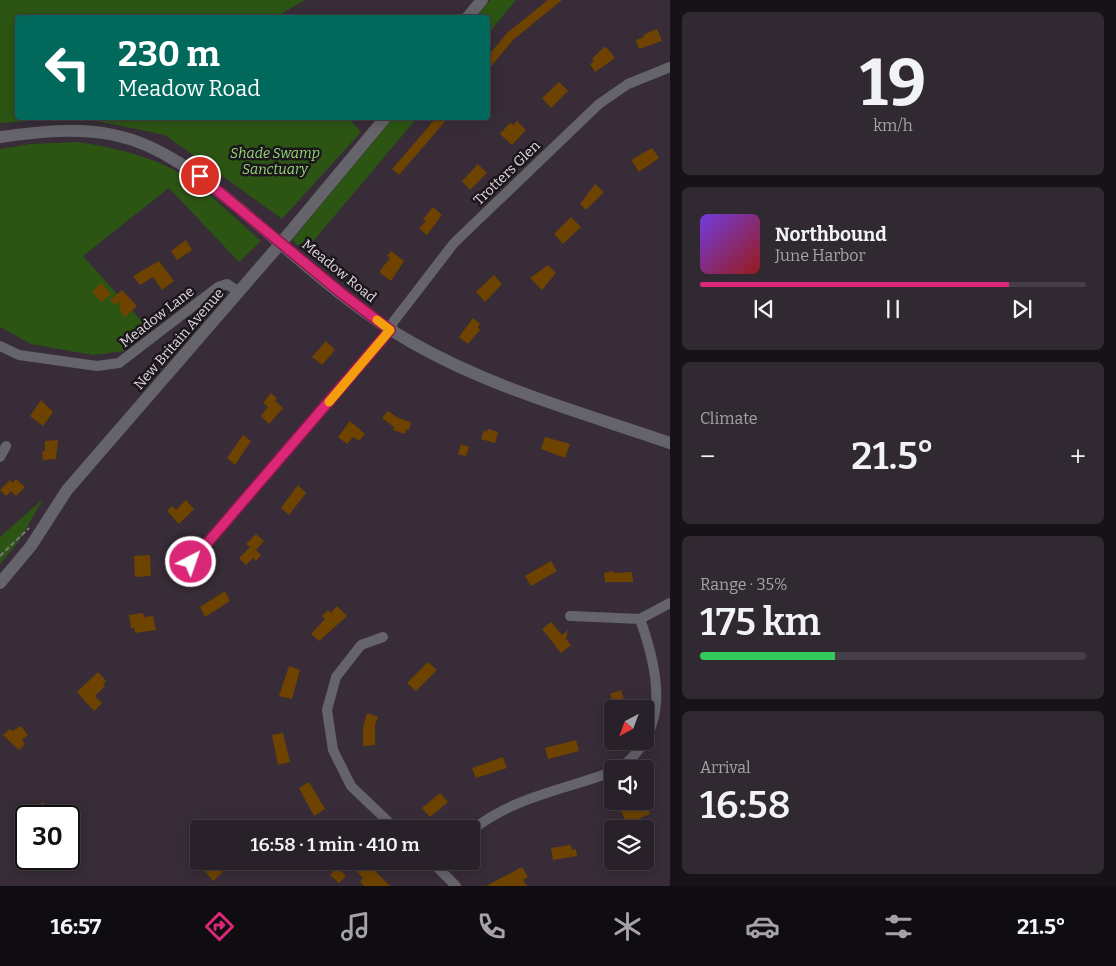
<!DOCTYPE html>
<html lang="en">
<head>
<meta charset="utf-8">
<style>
  body { margin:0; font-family:Bitter,serif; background:#312931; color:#f1f3f6; height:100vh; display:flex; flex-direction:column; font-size:19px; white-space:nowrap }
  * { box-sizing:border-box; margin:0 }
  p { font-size:16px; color:#a5a3a8 }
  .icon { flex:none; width:28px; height:28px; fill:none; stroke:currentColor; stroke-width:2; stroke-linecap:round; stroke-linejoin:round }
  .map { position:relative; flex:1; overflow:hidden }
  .panel { display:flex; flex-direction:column; gap:12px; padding:12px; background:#171217; width:446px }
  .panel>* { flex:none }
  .top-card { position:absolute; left:15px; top:15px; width:475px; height:105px; border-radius:5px; box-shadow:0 2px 12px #0003,0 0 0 1px #453e46; background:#00695c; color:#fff; overflow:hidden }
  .needle { width:32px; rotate:221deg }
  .tools { position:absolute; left:604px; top:700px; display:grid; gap:10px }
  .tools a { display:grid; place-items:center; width:50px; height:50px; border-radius:5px; background:#292129; box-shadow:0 2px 12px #0003,0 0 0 1px #453e46; font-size:25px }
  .speed { position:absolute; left:15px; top:805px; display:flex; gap:10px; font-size:25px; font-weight:700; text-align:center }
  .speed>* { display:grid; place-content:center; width:65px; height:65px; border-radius:50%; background:#292129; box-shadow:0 2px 12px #0003,0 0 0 1px #453e46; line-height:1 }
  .speed .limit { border:2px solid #111; border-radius:8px; background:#fff; color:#111 }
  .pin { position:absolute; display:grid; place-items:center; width:42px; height:42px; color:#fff; margin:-21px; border:2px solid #fff; border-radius:50%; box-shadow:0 1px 5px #0007 }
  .me { position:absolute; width:55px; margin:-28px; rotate:41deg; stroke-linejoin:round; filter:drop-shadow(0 0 4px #0008) }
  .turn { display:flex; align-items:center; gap:18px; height:105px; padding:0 20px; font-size:22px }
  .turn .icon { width:65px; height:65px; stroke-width:2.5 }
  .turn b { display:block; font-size:35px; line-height:42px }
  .big { font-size:38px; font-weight:600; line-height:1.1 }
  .panel .tile { flex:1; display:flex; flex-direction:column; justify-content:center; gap:8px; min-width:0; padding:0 18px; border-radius:8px; background:#312931 }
  .panel .dial { align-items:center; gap:0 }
  .dial b { font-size:65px; line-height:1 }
  .song { display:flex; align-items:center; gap:15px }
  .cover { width:60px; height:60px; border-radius:8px; background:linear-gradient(135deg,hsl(260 70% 55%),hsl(0 70% 35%)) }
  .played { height:5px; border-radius:2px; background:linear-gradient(90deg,#db2777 80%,#453e46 80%) }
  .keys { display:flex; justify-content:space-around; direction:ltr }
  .heat { display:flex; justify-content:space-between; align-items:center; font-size:28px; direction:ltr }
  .charge { height:8px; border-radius:4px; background:linear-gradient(90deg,#34c759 35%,#453e46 0) }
  .trip { position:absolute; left:190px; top:820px; width:290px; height:50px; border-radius:5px; background:#292129; box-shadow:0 2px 12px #0003,0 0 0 1px #453e46; font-weight:600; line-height:50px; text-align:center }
  .dock { display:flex; height:80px; justify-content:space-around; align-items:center; background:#100d10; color:#a5a3a8 }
  .dock .icon { width:35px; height:35px }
  .dock .selected { color:#db2777 }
  .dock b { font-size:22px; color:#f1f3f6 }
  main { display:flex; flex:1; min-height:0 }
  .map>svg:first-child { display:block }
  .green { fill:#2c5514 }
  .building { fill:#6e4300 }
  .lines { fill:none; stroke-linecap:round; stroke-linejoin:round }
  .path { stroke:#7e747e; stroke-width:2; stroke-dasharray:5 2.5; stroke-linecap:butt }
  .minor { stroke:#65646b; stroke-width:10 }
  .tertiary { stroke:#65646b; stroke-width:12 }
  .route-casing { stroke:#8e194d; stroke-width:12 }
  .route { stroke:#db2777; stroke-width:9 }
  .slow { stroke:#f59e0b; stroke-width:9 }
  .labels { text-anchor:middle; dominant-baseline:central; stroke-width:5; stroke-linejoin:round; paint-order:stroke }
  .park-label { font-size:14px; font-style:italic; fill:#94d674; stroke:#1b161b }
  .street-label { font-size:14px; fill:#e0d9e0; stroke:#1b161b }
</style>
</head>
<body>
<main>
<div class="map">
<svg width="670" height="886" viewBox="0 0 670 886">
  <rect width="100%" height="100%" fill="#372c37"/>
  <path class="green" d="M0,0H305L276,17L18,18V118H349L361,132L282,219L165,135L82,118L0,123Z
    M490,0H516L488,34V18L476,17Z
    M393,118H417L305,251L292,240Z
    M77,142C118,148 161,158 195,183C218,201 239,222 261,241L239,262L169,188L83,256L147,327L125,351L92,355L31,344L0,327V149L30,144Z
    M43,499L19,541L0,564V537Z"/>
  <path class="building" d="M548,0H562L513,40L488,70V56L507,33Z
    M657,29L662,41L639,49L636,40L644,37L643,35Z
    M604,47L607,48L615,58L595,72L590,64L594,61L592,59Z
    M559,82L568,91L551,108L542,98Z
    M436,118H448L399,175L392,169Z
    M517,121L526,130L512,145L500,134L510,123L513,125Z
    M652,148L659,158L639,172L631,160Z
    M478,164L487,173L470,190L462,181Z
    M595,184L604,192L586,210L580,204Z
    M433,207L442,215L427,235L419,228L426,221L423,219Z
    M571,217L581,227L563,244L554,234Z
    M186,240L192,250L177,260L171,251Z
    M391,251L404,261L391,281L379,272L390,258L387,256Z
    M159,261L174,281L162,290L153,277L140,285L133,276Z
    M548,265L556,273L542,290L530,278Z
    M494,275L502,284L485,302L476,292Z
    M101,283L111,294L101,302L92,292Z
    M122,290L137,306L125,317L121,312L119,301L115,305L110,300Z
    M473,318L480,324L478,327L480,330L468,344L459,337Z
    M326,341L335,350L322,365L312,357Z
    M271,393L277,398L275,401L283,408L269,424L261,416L268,407L263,403Z
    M41,400L53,412L43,426L30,416Z
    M388,411L398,418L411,422L409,430H406L405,434L393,430L394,427L382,418Z
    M350,421L365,434L359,441L353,437L347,444L338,437Z
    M488,429L498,432L495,443L481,439L484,430L487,432Z
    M243,435L251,441L235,465L227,458Z
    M545,437L570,444L565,458L541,449Z
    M58,440L56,459L43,460L42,452L45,451V441Z
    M461,444L469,447L466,456L458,454Z
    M16,479L25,487L16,496L11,491L6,496L0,490L10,480L12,483Z
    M298,485L306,493L289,515L281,508Z
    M186,500L194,509L179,524L167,511L172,506L176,510Z
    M256,534L264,541L256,550L261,555L256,561L253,558L246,565L239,558L250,547L246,544Z
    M150,555L151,576L135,577L134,556Z
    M551,561L557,571L531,586L525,576Z
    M614,571V573L632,572L633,582H605L604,573Z
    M225,591L230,601L205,617L200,607Z
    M337,606L347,616L319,641L311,634L325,619L322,616L328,610L331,613Z
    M143,613L144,617L153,616L156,630L135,633L134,628H131L129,615Z
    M551,622L562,635L568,630L566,639L571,645L561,653L542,629Z
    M428,662L437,670L416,691L407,683Z
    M289,666L300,670L292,699L279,696Z
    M98,672L106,681L103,684L105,686L95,696L102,703L94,711L77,692Z
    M621,690L627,709H615L610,694Z
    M367,713L378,717L375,725V745L363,746V727Z
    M21,726L28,735L22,740L25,744L19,750L3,735L10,729L12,731Z
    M283,733L290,762L278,765L272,735Z
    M576,740L579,751L548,759L545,748Z
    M503,757L507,768L476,778L472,768Z
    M309,782L325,809L314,816L299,788Z
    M440,793L448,802L430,817L422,808Z
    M627,801H632L635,808L640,806L641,809L647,806L650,814L627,824L618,805Z
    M43,802L55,816H43L35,808Z
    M571,845L572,850L576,849L577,856L553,860L551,848Z
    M203,861H226L219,867L223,872L213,881L204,870L208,867Z
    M357,861H365L390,886H364L360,882L363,878L352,866Z
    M337,867L346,876L339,883L330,875Z
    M522,867L528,877L523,880L527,886H486Z"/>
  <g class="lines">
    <path class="path" d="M0,556L29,528"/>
    <path class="minor" d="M0,346L19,355L97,366L119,363L218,287L227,284L239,292
      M0,457L6,446
      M191,562L386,335L394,321L454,243L599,104L628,84L670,67
      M570,616L640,619L670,603
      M383,637L361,645L336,677L327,710L333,750L351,786L396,829
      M619,769C670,731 660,675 640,619
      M471,831C513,797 563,790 612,772
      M431,861L456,886"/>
    <path class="tertiary" d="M467,18L482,0
      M0,137C37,132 76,127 114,135C163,145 202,178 240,209C295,255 349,307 411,342C491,388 583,413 670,443
      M0,583L31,546L67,490L281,243L385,118"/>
  </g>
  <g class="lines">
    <g class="route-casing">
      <path id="route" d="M191,562L390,330L340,292L200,176"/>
    </g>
    <use href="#route" class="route"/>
    <path class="slow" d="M329,402L390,330L377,320"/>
  </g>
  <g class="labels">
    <g class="park-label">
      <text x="275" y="153">Shade Swamp<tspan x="275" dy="16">Sanctuary</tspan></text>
    </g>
    <g class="street-label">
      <text transform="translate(507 173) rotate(-44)">Trotters Glen</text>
      <text transform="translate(339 271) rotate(39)">Meadow Road</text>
      <text transform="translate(157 317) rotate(-38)">Meadow Lane</text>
      <text transform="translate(179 339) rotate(-49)">New Britain Avenue</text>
    </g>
  </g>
</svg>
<div class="tools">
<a><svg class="needle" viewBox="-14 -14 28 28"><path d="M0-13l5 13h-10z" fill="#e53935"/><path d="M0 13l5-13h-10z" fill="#a5a3a8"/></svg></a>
<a><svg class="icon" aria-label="sound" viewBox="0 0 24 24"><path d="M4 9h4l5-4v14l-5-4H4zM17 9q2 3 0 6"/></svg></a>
<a><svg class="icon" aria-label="layers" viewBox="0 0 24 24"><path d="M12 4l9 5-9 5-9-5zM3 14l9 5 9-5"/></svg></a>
</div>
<div class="speed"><div class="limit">30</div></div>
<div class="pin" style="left:200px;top:176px;background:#d93025"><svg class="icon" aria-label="arrive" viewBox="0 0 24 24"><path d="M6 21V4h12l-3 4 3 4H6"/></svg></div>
<svg class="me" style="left:191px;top:562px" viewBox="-20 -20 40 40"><circle r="17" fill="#db2777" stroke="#fff" stroke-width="3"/><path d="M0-11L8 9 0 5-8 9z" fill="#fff"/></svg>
<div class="trip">16:58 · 1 min · 410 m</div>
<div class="top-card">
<div class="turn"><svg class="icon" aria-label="left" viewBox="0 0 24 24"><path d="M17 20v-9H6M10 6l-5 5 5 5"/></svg><div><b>230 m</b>Meadow Road</div></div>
</div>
</div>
<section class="panel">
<div class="tile dial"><b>19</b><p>km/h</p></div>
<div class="tile">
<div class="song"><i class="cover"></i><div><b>Northbound</b><p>June Harbor</p></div></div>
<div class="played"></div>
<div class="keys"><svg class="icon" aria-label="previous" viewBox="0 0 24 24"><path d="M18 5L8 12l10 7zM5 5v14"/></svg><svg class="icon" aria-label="pause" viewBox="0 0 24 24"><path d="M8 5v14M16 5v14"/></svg><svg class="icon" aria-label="next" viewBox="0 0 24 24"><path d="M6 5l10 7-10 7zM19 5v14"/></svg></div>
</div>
<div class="tile"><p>Climate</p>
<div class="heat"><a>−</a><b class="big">21.5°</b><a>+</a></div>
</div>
<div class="tile"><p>Range · 35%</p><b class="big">175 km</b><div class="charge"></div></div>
<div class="tile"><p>Arrival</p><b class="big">16:58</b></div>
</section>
</main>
<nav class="dock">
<b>16:57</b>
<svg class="icon selected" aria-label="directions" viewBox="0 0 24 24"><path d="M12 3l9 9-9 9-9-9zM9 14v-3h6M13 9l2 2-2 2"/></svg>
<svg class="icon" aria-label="music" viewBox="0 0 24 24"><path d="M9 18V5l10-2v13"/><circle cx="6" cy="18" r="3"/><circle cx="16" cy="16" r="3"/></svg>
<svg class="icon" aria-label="phone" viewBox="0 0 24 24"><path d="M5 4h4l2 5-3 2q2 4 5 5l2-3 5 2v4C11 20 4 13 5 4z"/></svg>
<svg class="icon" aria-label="climate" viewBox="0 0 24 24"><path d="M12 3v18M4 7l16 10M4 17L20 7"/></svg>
<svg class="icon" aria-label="car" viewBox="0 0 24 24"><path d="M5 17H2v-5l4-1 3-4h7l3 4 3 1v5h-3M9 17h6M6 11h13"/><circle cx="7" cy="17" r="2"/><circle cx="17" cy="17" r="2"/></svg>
<svg class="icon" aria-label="filters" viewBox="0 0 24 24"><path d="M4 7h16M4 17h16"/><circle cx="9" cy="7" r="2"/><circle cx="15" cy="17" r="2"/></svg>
<b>21.5°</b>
</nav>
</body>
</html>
